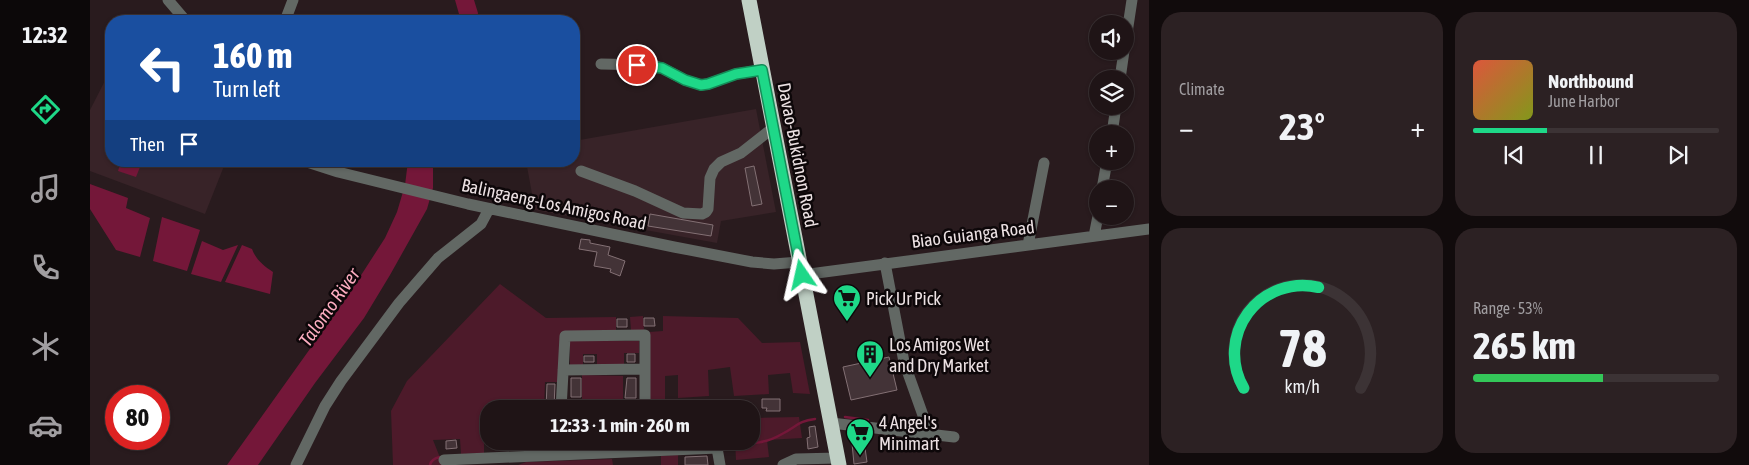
<!DOCTYPE html>
<html lang="en">
<head>
<meta charset="utf-8">
<style>
  body { margin:0; font-family:"Asap Condensed",sans-serif; background:#2c2123; color:#f1f3f6; height:100vh; display:flex; flex-direction:column; font-size:19px; white-space:nowrap }
  * { box-sizing:border-box; margin:0 }
  p { font-size:16px; color:#a19ea1 }
  .icon { flex:none; width:28px; height:28px; fill:none; stroke:currentColor; stroke-width:2; stroke-linecap:round; stroke-linejoin:round }
  .map { position:relative; flex:1; overflow:hidden }
  .sheet { display:flex; flex-direction:column; gap:12px; padding:12px; background:#110b0c; width:600px }
  .sheet>* { flex:none }
  .guide { position:absolute; left:15px; top:15px; width:475px; height:152px; border-radius:20px; box-shadow:0 1px 4px #0004,0 0 0 1px #3c3335; background:#1a4fa0; color:#fff; overflow:hidden }
  .controls { position:absolute; left:999px; top:15px; display:grid; gap:10px }
  .controls a { display:grid; place-items:center; width:45px; height:45px; border-radius:50%; background:#1f1416; box-shadow:0 1px 4px #0004,0 0 0 1px #3c3335; font-size:25px }
  .speed { position:absolute; left:15px; top:385px; display:flex; gap:10px; font-size:25px; font-weight:700; text-align:center }
  .speed>* { display:grid; place-content:center; width:65px; height:65px; border-radius:50%; background:#1f1416; box-shadow:0 1px 4px #0004,0 0 0 1px #3c3335; line-height:1 }
  .speed .limit { border:8px solid #d22; background:#fff; color:#111 }
  .pin { position:absolute; display:grid; place-items:center; width:42px; height:42px; color:#fff; margin:-21px; border:2px solid #fff; border-radius:50%; box-shadow:0 1px 5px #0007 }
  .me { position:absolute; width:55px; margin:-28px; rotate:349deg; stroke-linejoin:round; filter:drop-shadow(0 0 4px #0008) }
  .turn { display:flex; align-items:center; gap:18px; height:105px; padding:0 25px; font-size:22px }
  .turn .icon { width:65px; height:65px; stroke-width:2.5 }
  .turn b { display:block; font-size:35px; line-height:42px }
  .then { display:flex; align-items:center; height:48px; padding:0 25px; background:#0003; gap:10px; font-size:19px }
  .big { font-size:38px; font-weight:700; line-height:1.1 }
  .sheet .card { flex:1; display:flex; flex-direction:column; justify-content:center; gap:8px; min-width:0; padding:0 18px; border-radius:20px; background:#2c2123 }
  .sheet .dial { align-items:center; gap:0 }
  .dial svg { height:130px; overflow:visible; fill:none; stroke:#3c3335; stroke-width:7; stroke-linecap:round; text-anchor:middle }
  .dial text { fill:#f1f3f6; stroke:none }
  .song { display:flex; align-items:center; gap:15px }
  .cover { width:60px; height:60px; border-radius:8px; background:linear-gradient(135deg,hsl(10 70% 55%),hsl(70 70% 35%)) }
  .played { height:5px; border-radius:2px; background:linear-gradient(90deg,#1ed888 30%,#3c3335 30%) }
  .keys { display:flex; justify-content:space-around; direction:ltr }
  .heat { display:flex; justify-content:space-between; align-items:center; font-size:28px; direction:ltr }
  .charge { height:8px; border-radius:4px; background:linear-gradient(90deg,#34c759 53%,#3c3335 0) }
  .sheet .tiles { flex:1; display:grid; gap:12px; grid-template-columns:repeat(2,1fr) }
  .trip { position:absolute; left:390px; top:400px; width:280px; height:50px; border-radius:20px; background:#1f1416; box-shadow:0 1px 4px #0004,0 0 0 1px #3c3335; font-weight:700; line-height:50px; text-align:center }
  main { display:flex; flex:1; min-height:0 }
  .tab-bar { display:flex; flex-direction:column; width:90px; justify-content:space-around; align-items:center; background:#0c0809; color:#a19ea1 }
  .tab-bar .icon { width:35px; height:35px }
  .tab-bar .selected { color:#1ed888 }
  .tab-bar b { font-size:22px; color:#f1f3f6 }
  .map>svg:first-child { display:block }
  .built { fill:#382328 }
  .green { fill:#4d1a2a }
  .water { fill:#741739 }
  .lines { fill:none; stroke-linecap:round; stroke-linejoin:round }
  .stream { stroke:#741739; stroke-width:2.5 }
  .building { fill:#433337; stroke:#837074 }
  .minor { stroke:#626864; stroke-width:11 }
  .highway { stroke:#c0d0c5; stroke-width:15 }
  .route-casing { stroke:#148c58; stroke-width:12 }
  .route { stroke:#1ed888; stroke-width:9 }
  .labels { text-anchor:middle; dominant-baseline:central; stroke-width:5; stroke-linejoin:round; paint-order:stroke }
  .street-label { font-size:18px; fill:#ece1e3; stroke:#0d0709 }
  .poi-label { font-size:18px; fill:#ece1e3; stroke:#0d0709; text-anchor:start }
  .water-label { font-size:19px; font-style:italic; fill:#fbacbf; stroke:#0d0709 }
</style>
</head>
<body>
<main>
<nav class="tab-bar">
<b>12:32</b>
<svg class="icon selected" aria-label="directions" viewBox="0 0 24 24"><path d="M12 3l9 9-9 9-9-9zM9 14v-3h6M13 9l2 2-2 2"/></svg>
<svg class="icon" aria-label="music" viewBox="0 0 24 24"><path d="M9 18V5l10-2v13"/><circle cx="6" cy="18" r="3"/><circle cx="16" cy="16" r="3"/></svg>
<svg class="icon" aria-label="phone" viewBox="0 0 24 24"><path d="M5 4h4l2 5-3 2q2 4 5 5l2-3 5 2v4C11 20 4 13 5 4z"/></svg>
<svg class="icon" aria-label="climate" viewBox="0 0 24 24"><path d="M12 3v18M4 7l16 10M4 17L20 7"/></svg>
<svg class="icon" aria-label="car" viewBox="0 0 24 24"><path d="M5 17H2v-5l4-1 3-4h7l3 4 3 1v5h-3M9 17h6M6 11h13"/><circle cx="7" cy="17" r="2"/><circle cx="17" cy="17" r="2"/></svg>
</nav>
<div class="map">
<svg width="1059" height="465" viewBox="0 0 1059 465">
  <rect width="100%" height="100%" fill="#291b1e"/>
  <path class="built" d="M21,69V161H136L115,214L0,171V110Z
    M666,109L686,212L631,221L627,243L445,210L436,161H484V141Z"/>
  <path class="green" d="M410,284L456,318L526,317V330L471,332L469,382H455L454,409H399V438L394,439V453L371,454L370,439L343,440L353,465H303L301,411L317,381Z
    M553,316L554,330H541L540,317Z
    M573,316L648,318L672,343L710,342L720,394L703,393L700,373L678,375L679,394L644,396L640,367L618,370L619,396L588,398V375L575,376V400H559V332L573,331Z
    M480,341H549V353H534V366L507,367V354H493V367H480Z
    M492,375L533,376V402L492,401Z
    M709,417L712,438L677,440L679,457L646,460L645,441H661V418Z
    M492,441H526V446L492,448Z
    M588,455V465H571V456Z
    M522,459L523,465H428L436,462Z"/>
  <path class="water" d="M365,0H384L388,13L387,21H368L369,14Z
    M31,161L50,167L46,177L28,171Z
    M318,161H343V188L337,209L300,275L274,318L225,383L168,465H137L257,297L295,238L307,212L315,185Z
    M0,184L38,198L36,208L60,218L50,257L26,250L0,209Z
    M72,217L110,230L97,271L63,261Z
    M112,241L133,250L148,245L131,282L101,274Z
    M152,245L162,249C166,260 174,266 183,272L180,294L135,282Z"/>
  <g class="lines">
    <path class="stream" d="M755,417L778,420
      M645,444C662,444 677,443 692,434C706,427 708,421 725,419
      M340,465C341,460 345,458 350,457"/>
  </g>
  <path class="building" d="M664,166L672,204L662,206L655,168Z
    M560,214L623,225L621,236L558,226Z
    M491,239L500,240V243L520,247L518,255L535,261L530,276L520,272L521,269L504,266L507,252L489,249Z
    M554,318H564L565,326H554Z
    M527,319H537V327H527Z
    M537,354H545V362H537Z
    M494,356H504V362H494Z
    M799,357L807,390L761,400L753,367Z
    M481,378H491V397H481Z
    M537,378H546V398H535Z
    M457,384H465L464,408H456Z
    M672,399H690V411H676L677,408H672Z
    M562,402H569V409H562Z
    M725,426L728,447L718,449L717,438L720,437L719,427Z
    M761,433L773,434L777,462L764,464Z
    M366,440L367,448L356,449V441Z
    M617,456L618,465H595V457Z"/>
  <g class="lines">
    <path class="minor" d="M78,0L96,21
      M195,21L203,0
      M1035,46L1042,0
      M511,64L561,65L572,68L595,80L611,85L618,84L646,74L672,70
      M1030,79L1034,51
      M1022,134L1026,106
      M214,161L248,172L378,204L584,247L662,262L684,264L709,262
      M491,171L545,191L593,213L612,214L616,212L618,209L620,178L624,169L631,162L651,153L683,128
      M1012,189L1017,161
      M1004,236L1008,216
      M938,245L954,163
      M795,263L814,362L840,435
      M712,275L1059,229
      M473,370L555,369
      M471,406H555
      M471,409L475,336L555,335V409
      M741,423L864,437
      M469,455V441
      M354,460L627,448L630,465
      M206,465L235,406L251,381L309,303L348,258L391,224L399,209
      M693,465L706,459L748,458"/>
    <path class="highway" d="M659,0L749,465"/>
  </g>
  <g class="lines">
    <g class="route-casing">
      <path id="route" d="M547,65L572,68L595,80L611,85L618,84L646,74L672,70L712,275"/>
    </g>
    <use href="#route" class="route"/>
  </g>
  <defs>
    <g id="supermarket-pin" transform="scale(1.4375)"><path d="M0 17L-7.5 6A9.5 9.5 0 1 1 7.5 6Z" fill="#1ed888" stroke="#0d0709"/><path d="M-6-5.5h2.5l.6 2H6L4.5 2H-2.5L-4.4-4H-6ZM-1.5 3.2a1.3 1.3 0 1 0 .1 0ZM3 3.2a1.3 1.3 0 1 0 .1 0Z" fill="#111"/></g>
    <g id="building-pin" transform="scale(1.4375)"><path d="M0 17L-7.5 6A9.5 9.5 0 1 1 7.5 6Z" fill="#1ed888" stroke="#0d0709"/><path d="M-4-6H4V6H1V3H-1V6H-4ZM-2.5-4.3h1.7v1.8h-1.7ZM.8-4.3h1.7v1.8H.8ZM-2.5-1h1.7V.8h-1.7ZM.8-1h1.7V.8H.8Z" fill="#111"/></g>
  </defs>
  <g fill-rule="evenodd">
    <use href="#supermarket-pin" x="757" y="298"/>
    <use href="#building-pin" x="780" y="354"/>
    <use href="#supermarket-pin" x="770" y="432"/>
  </g>
  <g class="labels">
    <g class="street-label">
      <text transform="translate(708 155) rotate(79)">Davao-Bukidnon Road</text>
      <text transform="translate(464 204) rotate(12)">Balingaeng-Los Amigos Road</text>
      <text transform="translate(883 234) rotate(-7)">Biao Guianga Road</text>
    </g>
    <g class="poi-label">
      <text x="776" y="298">Pick Ur Pick</text>
      <text x="799" y="344">Los Amigos Wet<tspan x="799" dy="21">and Dry Market</tspan></text>
      <text x="789" y="422">4 Angel's<tspan x="789" dy="21">Minimart</tspan></text>
    </g>
    <g class="water-label">
      <text transform="translate(239 307) rotate(-55)">Talomo River</text>
    </g>
  </g>
</svg>
<div class="controls">
<a><svg class="icon" aria-label="sound" viewBox="0 0 24 24"><path d="M4 9h4l5-4v14l-5-4H4zM17 9q2 3 0 6"/></svg></a>
<a><svg class="icon" aria-label="layers" viewBox="0 0 24 24"><path d="M12 4l9 5-9 5-9-5zM3 14l9 5 9-5"/></svg></a>
<a>+</a>
<a>−</a>
</div>
<div class="speed"><div class="limit">80</div></div>
<div class="pin" style="left:547px;top:65px;background:#d93025"><svg class="icon" aria-label="arrive" viewBox="0 0 24 24"><path d="M6 21V4h12l-3 4 3 4H6"/></svg></div>
<svg class="me" style="left:712px;top:275px" viewBox="-20 -20 40 40"><path d="M0-17L14 15 0 8-14 15z" fill="#1ed888" stroke="#fff" stroke-width="4"/></svg>
<div class="trip">12:33 · 1 min · 260 m</div>
<div class="guide">
<div class="turn"><svg class="icon" aria-label="left" viewBox="0 0 24 24"><path d="M17 20v-9H6M10 6l-5 5 5 5"/></svg><div><b>160 m</b>Turn left</div></div>
<div class="then">Then<svg class="icon" aria-label="arrive" viewBox="0 0 24 24"><path d="M6 21V4h12l-3 4 3 4H6"/></svg></div>
</div>
</div>
<section class="sheet">
<div class="tiles">
<div class="card"><p>Climate</p>
<div class="heat"><a>−</a><b class="big">23°</b><a>+</a></div>
</div>
<div class="card">
<div class="song"><i class="cover"></i><div><b>Northbound</b><p>June Harbor</p></div></div>
<div class="played"></div>
<div class="keys"><svg class="icon" aria-label="previous" viewBox="0 0 24 24"><path d="M18 5L8 12l10 7zM5 5v14"/></svg><svg class="icon" aria-label="pause" viewBox="0 0 24 24"><path d="M8 5v14M16 5v14"/></svg><svg class="icon" aria-label="next" viewBox="0 0 24 24"><path d="M6 5l10 7-10 7zM19 5v14"/></svg></div>
</div>
<div class="card dial"><svg viewBox="0 0 100 80">
<path d="M14 69A42 42 0 1 1 86 69"/>
<path d="M14 69A42 42 0 0 1 60 7" stroke="#1ed888"/>
<text x="50" y="56" font-size="32" font-weight="700">78</text>
<text x="50" y="72" font-size="11">km/h</text>
</svg></div>
<div class="card"><p>Range · 53%</p><b class="big">265 km</b><div class="charge"></div></div>
</div>
</section>
</main>
</body>
</html>
